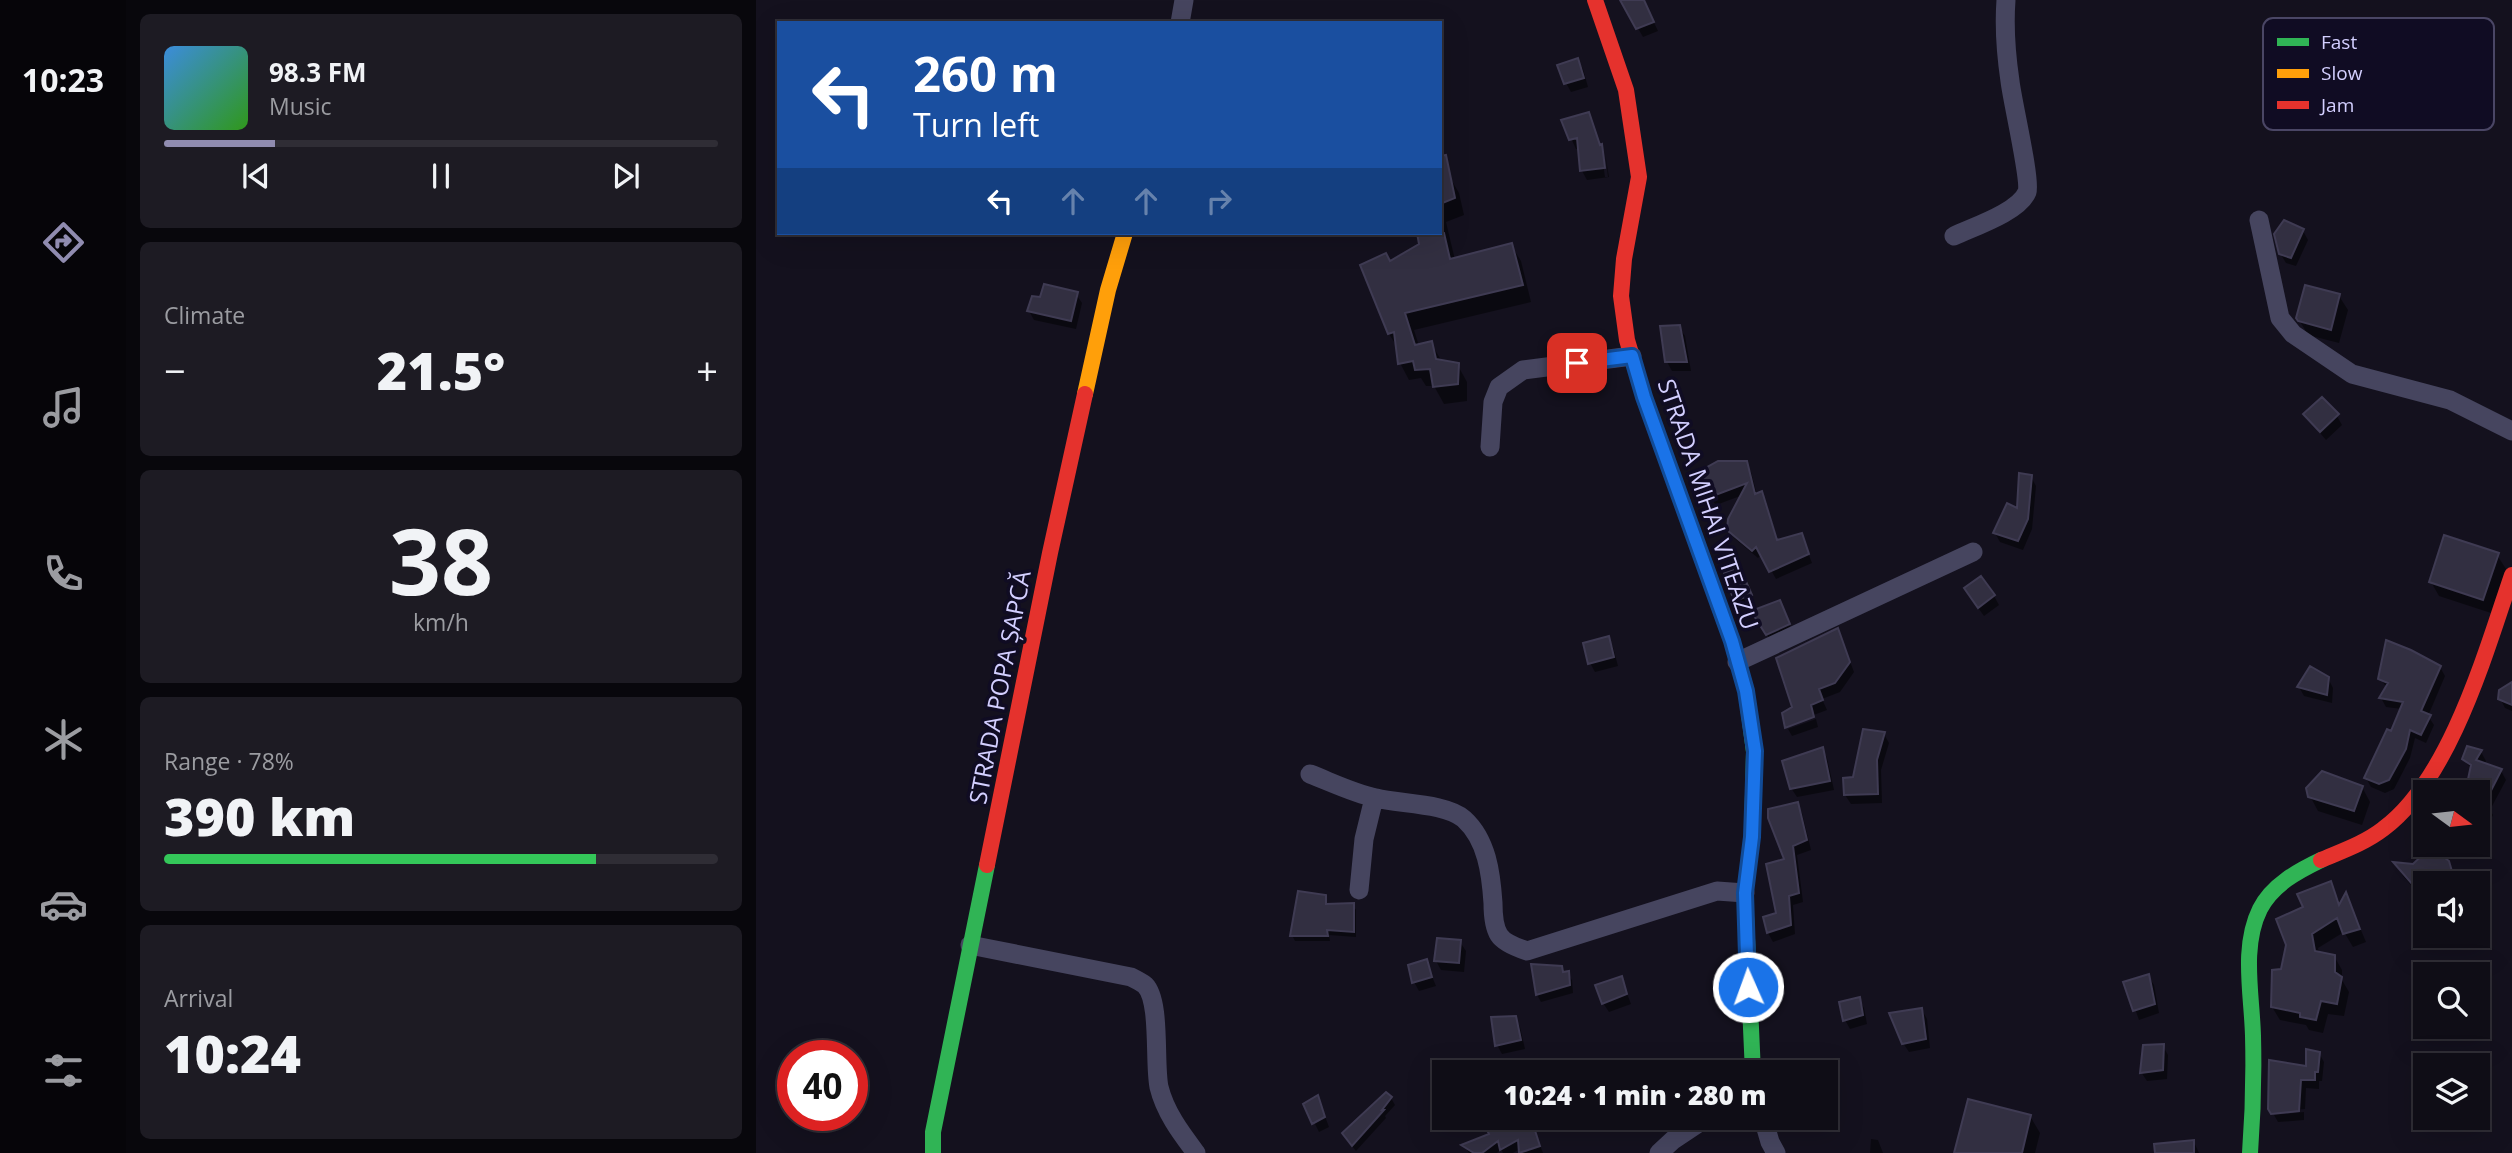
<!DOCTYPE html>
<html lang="en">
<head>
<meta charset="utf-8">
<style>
  body { margin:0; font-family:"Open Sans",sans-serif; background:#1d1b23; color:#f1f3f6; height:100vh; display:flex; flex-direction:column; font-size:26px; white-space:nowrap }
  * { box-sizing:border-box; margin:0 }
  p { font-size:23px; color:#9b9ca1 }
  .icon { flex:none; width:38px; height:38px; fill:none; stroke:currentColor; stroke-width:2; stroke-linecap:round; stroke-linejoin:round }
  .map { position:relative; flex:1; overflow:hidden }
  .panel { display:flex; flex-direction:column; gap:14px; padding:14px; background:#08070c; width:630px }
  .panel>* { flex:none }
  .banner { position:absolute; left:21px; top:21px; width:665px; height:214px; border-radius:0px; box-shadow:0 7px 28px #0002,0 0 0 2px #2f2d35; background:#1a4fa0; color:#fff; overflow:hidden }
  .needle { width:46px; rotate:105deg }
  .buttons { position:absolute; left:1657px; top:780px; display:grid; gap:14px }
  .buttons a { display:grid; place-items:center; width:77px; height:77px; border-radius:0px; background:#0f0d16; box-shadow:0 7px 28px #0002,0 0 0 2px #2f2d35; font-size:35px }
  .speed { position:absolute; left:21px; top:1040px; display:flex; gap:14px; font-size:35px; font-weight:700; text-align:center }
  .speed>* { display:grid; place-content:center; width:91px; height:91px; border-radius:50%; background:#0f0d16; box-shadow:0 7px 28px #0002,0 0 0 2px #2f2d35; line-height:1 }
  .speed .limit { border:10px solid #d22; background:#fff; color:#111 }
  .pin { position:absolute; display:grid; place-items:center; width:60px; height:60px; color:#fff; margin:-30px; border-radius:14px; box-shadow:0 4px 10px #0006 }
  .me { position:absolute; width:77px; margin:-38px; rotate:358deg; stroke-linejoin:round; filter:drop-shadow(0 0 5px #0008) }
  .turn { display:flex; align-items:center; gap:24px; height:147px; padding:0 21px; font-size:32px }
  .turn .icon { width:91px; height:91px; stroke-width:2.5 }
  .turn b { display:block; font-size:49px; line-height:60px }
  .lanes { display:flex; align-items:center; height:66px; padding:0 21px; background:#0003; justify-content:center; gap:35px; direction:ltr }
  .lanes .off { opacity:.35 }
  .big { font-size:52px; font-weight:800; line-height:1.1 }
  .panel .tile { flex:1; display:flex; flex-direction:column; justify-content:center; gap:10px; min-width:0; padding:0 24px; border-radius:10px; background:#1d1b23 }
  .panel .dial { align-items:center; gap:0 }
  .dial b { font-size:91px; line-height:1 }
  .song { display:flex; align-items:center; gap:21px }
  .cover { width:84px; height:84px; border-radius:10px; background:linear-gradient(135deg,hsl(210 70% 55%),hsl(110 70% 35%)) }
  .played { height:7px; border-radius:4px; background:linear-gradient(90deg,#908cb0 20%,#2f2d35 20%) }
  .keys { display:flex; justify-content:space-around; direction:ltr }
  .heat { display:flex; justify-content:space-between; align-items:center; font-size:38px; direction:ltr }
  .charge { height:10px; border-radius:5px; background:linear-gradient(90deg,#34c759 78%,#2f2d35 0) }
  .trip { position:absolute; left:676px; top:1060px; width:406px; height:70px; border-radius:0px; background:#0f0d16; box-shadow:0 7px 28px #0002,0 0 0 2px #2f2d35; font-weight:800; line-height:70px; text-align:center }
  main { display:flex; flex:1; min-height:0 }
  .dock { display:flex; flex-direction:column; width:126px; justify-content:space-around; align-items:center; background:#060509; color:#9b9ca1 }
  .dock .icon { width:49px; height:49px }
  .dock .active { color:#908cb0 }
  .dock b { font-size:32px; color:#f1f3f6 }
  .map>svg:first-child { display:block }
  .shadow { fill:#0007 }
  .building { fill:#322f41; stroke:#3f3b53; stroke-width:2 }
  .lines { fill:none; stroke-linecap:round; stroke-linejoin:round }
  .street { stroke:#46455f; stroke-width:19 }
  .fast { stroke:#30b455; stroke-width:16 }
  .slow { stroke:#ff9f0a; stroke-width:16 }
  .jam { stroke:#e5322d; stroke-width:16 }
  .route-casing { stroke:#114b97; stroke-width:18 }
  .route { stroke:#1a73e8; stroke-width:12 }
  .labels { text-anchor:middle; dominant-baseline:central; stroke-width:7; stroke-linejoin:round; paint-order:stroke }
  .street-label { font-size:24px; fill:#d3cfff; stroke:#100c23 }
  .key { fill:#100c23; stroke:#4a4665; stroke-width:2 }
  .key-label { font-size:19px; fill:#d3cfff }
</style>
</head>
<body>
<main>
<nav class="dock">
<b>10:23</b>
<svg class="icon active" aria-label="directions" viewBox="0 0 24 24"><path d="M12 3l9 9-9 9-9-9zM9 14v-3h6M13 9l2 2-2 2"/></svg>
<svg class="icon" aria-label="music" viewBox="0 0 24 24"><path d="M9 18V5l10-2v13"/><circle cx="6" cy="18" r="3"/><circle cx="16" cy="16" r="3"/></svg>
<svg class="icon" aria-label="phone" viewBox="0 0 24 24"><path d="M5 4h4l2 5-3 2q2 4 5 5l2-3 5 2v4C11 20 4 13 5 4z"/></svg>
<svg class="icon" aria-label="climate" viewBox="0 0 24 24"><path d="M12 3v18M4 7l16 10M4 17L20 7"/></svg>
<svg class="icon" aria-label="car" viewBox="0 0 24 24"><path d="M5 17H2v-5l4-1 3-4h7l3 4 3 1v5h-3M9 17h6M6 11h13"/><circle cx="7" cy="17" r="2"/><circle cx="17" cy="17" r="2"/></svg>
<svg class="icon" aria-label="filters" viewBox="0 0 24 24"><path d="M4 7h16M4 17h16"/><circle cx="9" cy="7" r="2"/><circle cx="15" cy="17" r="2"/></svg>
</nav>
<section class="panel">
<div class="tile">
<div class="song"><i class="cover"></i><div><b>98.3 FM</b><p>Music</p></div></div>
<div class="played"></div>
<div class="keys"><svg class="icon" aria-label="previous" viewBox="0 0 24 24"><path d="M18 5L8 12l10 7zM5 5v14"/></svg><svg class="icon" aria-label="pause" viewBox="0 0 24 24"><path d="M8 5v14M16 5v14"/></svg><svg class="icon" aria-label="next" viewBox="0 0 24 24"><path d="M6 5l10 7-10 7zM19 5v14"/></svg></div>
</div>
<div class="tile"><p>Climate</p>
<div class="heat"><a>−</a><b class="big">21.5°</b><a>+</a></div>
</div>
<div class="tile dial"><b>38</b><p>km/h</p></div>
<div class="tile"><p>Range · 78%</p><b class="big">390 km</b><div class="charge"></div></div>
<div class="tile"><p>Arrival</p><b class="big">10:24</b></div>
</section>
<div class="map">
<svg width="1756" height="1153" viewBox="0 0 1756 1153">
  <rect width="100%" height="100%" fill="#14111e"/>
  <path class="shadow" d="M872,0H887L902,31L887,37L867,2Z
    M822,60L827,69L832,87L815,92L810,83Z
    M832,114L844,143L849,177H852L849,153L853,177L831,180L826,171L824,148L820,149L807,121Z
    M693,176L703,193L708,215L690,222L699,260L755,245L765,261L775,302L658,330L663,346L675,343L685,360L701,364L711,382V401L688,404L678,386H670L665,378L653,380L644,363L642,348L633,334L606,266L634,263L666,245L662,233H684V179Z
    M1547,231L1552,240L1540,266L1530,263L1524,253Z
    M320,294L326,303L320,329L278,320L273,311Z
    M1583,296L1592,310L1583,343L1552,335L1542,318Z
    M923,327L929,336L935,371H916L911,362Z
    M825,339L833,359L816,361L811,351Z
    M1549,415L1581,416L1586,425L1570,440Z
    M990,463L995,472L1001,495L1006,493L1010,501L1022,542L1045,535L1056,563L1020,579L1006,554L1002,558L978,538L973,529L987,495L960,505L944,485Z
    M1275,477L1280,486L1276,529L1267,550L1244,542L1239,533L1262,511Z
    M1741,555L1750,569L1735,613L1683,596L1675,582Z
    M970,574L988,580L999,604L985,609Z
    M1238,596L1243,605L1228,616L1215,598Z
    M1024,602L1037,634L1016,643L998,612Z
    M1082,630L1098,672L1084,692L1066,699L1071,710L1031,725V728L1028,714L1039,708Z
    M852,638L857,647L862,666L839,672L834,663Z
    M1684,667L1689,676L1672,716L1678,725L1670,743L1659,738L1654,758L1638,789L1629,793L1615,787L1610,778L1636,733L1646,709L1630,707L1625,698L1631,688L1624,678Z
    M1572,678L1577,688L1576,703L1548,696L1543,687Z
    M1756,684V711L1749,708L1744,698Z
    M1060,719L1062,727L1036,736L1032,729Z
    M1128,734L1133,743L1125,770L1126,803L1095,804L1089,795Z
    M1066,749L1071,758L1078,790L1041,797L1035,788Z
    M1725,752L1730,761L1728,765L1745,771L1750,780L1734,810L1737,815L1732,825L1722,820V793L1715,787L1716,770L1708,759Z
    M1606,787L1614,802L1606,825L1562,811L1554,796Z
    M1041,804L1046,813L1055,850L1041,855L1047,902L1037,905L1039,934L1017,942L1012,933L1022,914Z
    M1691,862L1702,884H1670V902L1647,876L1640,864L1657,866Z
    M1574,883L1585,905L1590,895L1610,942L1597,947L1588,932L1562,948L1563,953L1578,956L1586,970V980L1593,992L1588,1016L1572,1014L1567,1033L1553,1030L1550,1025L1524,1020L1516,1007L1526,970L1549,908Z
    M569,897L572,905H597L600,910V937L573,935L574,941H539L536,935Z
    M704,942L710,951L708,972L685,970L680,961Z
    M670,962L680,986L663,991L658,982Z
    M777,966L805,967L816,980L817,993L785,1002L781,995Z
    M1392,976L1398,985L1403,1013L1383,1020L1370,983Z
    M865,978L875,1004L853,1012L847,1003Z
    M1103,999L1108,1008L1111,1024L1094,1029L1089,1020Z
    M1166,1010L1171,1019L1174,1048L1153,1052L1147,1043Z
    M759,1018L764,1027L769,1049L746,1054L741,1045Z
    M1407,1046L1412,1055L1411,1079L1391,1081L1385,1072Z
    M1563,1053L1568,1062L1566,1081H1563V1089L1550,1088L1549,1109L1517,1112Z
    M562,1098L573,1127L563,1132L549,1104Z
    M635,1098L639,1105L629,1116L630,1118L600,1151L591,1140Z
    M1548,1112V1120L1522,1122L1518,1115Z
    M1274,1116L1284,1133L1279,1153H1200Z
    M1027,1118H1048L1049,1122L1031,1124Z
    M774,1120L787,1153H765L764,1149L757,1153H747L745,1149L741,1153H713L708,1145Z
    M1115,1139L1122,1140L1127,1153H1114Z
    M1438,1142L1443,1153H1425Z"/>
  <path class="building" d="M864,0H888L898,22L880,29Z
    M822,58L828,78L808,84L801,65Z
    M833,112L844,145L846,144L849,168L824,171L821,138L813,140L805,120Z
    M690,155L699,198L684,204V156Z
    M1528,220L1548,229L1535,258L1523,254L1518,234Z
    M661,233H688L694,259L756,243L767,285L649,313L659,345L676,341L680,359L703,363L702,384L677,387L674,369L659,370L657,361L642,364L638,332L632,334L604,265L630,253L634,261L663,244Z
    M288,284L322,292L315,321L271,311L276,296L284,297Z
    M1549,285L1584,294L1575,330L1542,321L1540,318Z
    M924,325L931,362H909L904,326Z
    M826,337L829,350L809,352L804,341Z
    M1566,397L1583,414L1564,432L1547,414Z
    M962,461H991L999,494L1006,491L1021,540L1046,533L1053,554L1013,572L1000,547L996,551L971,530L972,519L991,483L954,497L943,486L946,470Z
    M1263,473L1276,475L1272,519L1262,541L1237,533L1251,503L1261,508Z
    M1688,535L1743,553L1727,600L1673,582Z
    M984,568L996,595L978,601L968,573Z
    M1225,576L1239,595L1222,608L1208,588Z
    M1024,600L1034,624L1010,635L995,611Z
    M1082,628L1094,662L1079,683L1063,689L1067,700L1055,705L1058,717L1029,728L1026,713L1036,707L1020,658Z
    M853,636L858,657L832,664L827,643Z
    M1630,640L1655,650L1685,666L1665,711L1675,715L1665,735L1654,730L1650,749L1633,780L1623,784L1608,778L1631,729L1635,731L1647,702L1623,698L1632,683L1622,679Z
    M1554,666L1573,677L1571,695L1541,687Z
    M1756,682V705L1742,699L1743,690Z
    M1107,729L1129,732L1121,760L1122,794L1088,795L1087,778L1097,777Z
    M1711,746L1726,750L1720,760L1746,769L1722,816V793H1711L1714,786L1711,784L1715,765L1706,759Z
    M1067,747L1074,781L1034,789L1026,761Z
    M1566,771L1607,786L1598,811L1552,797L1550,788Z
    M1042,802L1051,840L1037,846L1043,893L1033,896L1035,925L1011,933L1007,917L1020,913L1010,864L1028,859L1012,818V809Z
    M1675,847L1693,861L1697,875L1692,884H1670V900L1637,862L1657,864Z
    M1575,881L1583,905L1590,892L1604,929L1587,934L1581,918L1556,934L1559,951L1579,955V972L1586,977L1581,1004L1565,1001L1560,1020L1544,1017V1013L1515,1007L1516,970L1525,969L1530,945L1520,919L1547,907L1541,894Z
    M542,891L570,895V904L598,903V932L571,930L572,936H534Z
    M681,938L705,940L703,963L678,961Z
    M671,959L676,977L656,983L652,965Z
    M775,964L806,966L807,972L813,971L814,985L780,995Z
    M1393,974L1399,1004L1377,1011L1367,982Z
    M866,976L871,994L846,1004L839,985Z
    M1104,997L1107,1015L1087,1021L1083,1002Z
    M1166,1008L1170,1039L1146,1044L1133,1013Z
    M760,1016L765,1040L739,1046L735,1017Z
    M1408,1044L1407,1070L1384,1073L1387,1045Z
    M1550,1049L1564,1052L1562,1072H1559V1080H1545L1543,1111L1515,1114L1512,1109L1513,1060L1550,1066Z
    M630,1092L636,1097L626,1110H628L596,1146L586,1133Z
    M562,1095L569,1117L556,1124L547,1104Z
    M1212,1099L1275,1115L1266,1153H1198Z
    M759,1118H775L784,1146L763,1153L762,1140L744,1150L742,1141L726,1153H718L705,1145L733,1134L731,1130Z
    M1438,1140V1153H1399L1398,1144Z"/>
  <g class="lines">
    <path class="street" d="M424,23L428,0
      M1503,220L1524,318L1537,334L1596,374L1694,400L1756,431
      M1198,236C1217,227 1263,212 1271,192C1275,180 1256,100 1254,81C1250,54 1248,27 1250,0
      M734,447L737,402L743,387L767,370L876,356
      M981,662L1217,552
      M554,774C575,782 597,793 620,798C643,804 690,803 708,819C731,840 735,873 737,903C737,913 738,927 743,935C748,943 762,948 771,951L961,891L989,893
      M603,890L608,839L618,798
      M214,945L375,977C379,979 385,982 389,985C405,1001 398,1063 403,1087C409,1112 425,1133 440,1153
      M1007,1118L1014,1142L1020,1153
      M903,1153L917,1140L950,1118"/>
    <path class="fast" d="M942,546L976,641L990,691L998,752L996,837L989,893L997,1073
      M177,1153V1132L231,865
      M1494,1153C1497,1114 1498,1075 1497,1036C1496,995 1485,947 1504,909C1516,885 1542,871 1565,860"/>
    <path class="slow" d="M329,394L352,290L369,233"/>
    <path class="jam" d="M839,0L870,90L883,177L868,259L865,296L871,340L888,397L942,546
      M1565,860C1586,851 1609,843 1627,829C1694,780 1730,651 1756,575
      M231,865L294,553L329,394"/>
  </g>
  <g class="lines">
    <g class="route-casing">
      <path id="route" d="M821,363L876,356L888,397L976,641L990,691L999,751L996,837L989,893L992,987"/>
    </g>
    <use href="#route" class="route"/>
  </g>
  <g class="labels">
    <g class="street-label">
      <text transform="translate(953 504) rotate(71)">STRADA MIHAI VITEAZU</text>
      <text transform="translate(243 687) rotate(-79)">STRADA POPA ȘAPCĂ</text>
    </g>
  </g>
  <rect x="1507" y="18" width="231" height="112" rx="10" class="key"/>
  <rect x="1521" y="38" width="32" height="8" fill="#30b455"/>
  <rect x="1521" y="69" width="32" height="9" fill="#ff9f0a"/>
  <rect x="1521" y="101" width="32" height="8" fill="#e5322d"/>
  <g class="key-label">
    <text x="1565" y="49">Fast</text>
    <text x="1565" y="80">Slow</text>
    <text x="1565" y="112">Jam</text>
  </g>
</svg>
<div class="buttons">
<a><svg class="needle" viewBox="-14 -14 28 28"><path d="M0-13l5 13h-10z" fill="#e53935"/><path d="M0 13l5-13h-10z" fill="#9b9ca1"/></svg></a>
<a><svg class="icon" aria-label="sound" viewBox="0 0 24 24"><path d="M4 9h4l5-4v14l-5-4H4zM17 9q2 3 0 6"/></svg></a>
<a><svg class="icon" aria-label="search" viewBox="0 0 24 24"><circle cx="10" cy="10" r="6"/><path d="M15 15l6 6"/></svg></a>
<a><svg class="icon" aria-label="layers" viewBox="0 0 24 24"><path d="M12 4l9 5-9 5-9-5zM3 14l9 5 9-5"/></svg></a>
</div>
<div class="speed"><div class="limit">40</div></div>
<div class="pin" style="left:821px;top:363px;background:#d93025"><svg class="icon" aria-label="arrive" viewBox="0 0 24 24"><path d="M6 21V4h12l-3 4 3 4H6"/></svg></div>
<svg class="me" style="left:992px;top:987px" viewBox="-20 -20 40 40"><circle r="17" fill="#1a73e8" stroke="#fff" stroke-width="3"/><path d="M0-11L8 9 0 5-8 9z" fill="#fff"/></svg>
<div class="trip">10:24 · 1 min · 280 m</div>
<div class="banner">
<div class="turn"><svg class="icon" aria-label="left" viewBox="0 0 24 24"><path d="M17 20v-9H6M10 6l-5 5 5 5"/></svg><div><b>260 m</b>Turn left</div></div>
<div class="lanes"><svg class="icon" aria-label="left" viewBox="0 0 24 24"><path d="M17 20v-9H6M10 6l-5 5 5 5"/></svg><svg class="icon off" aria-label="ahead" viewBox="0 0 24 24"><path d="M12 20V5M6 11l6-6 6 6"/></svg><svg class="icon off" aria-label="ahead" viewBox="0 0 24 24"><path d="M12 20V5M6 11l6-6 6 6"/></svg><svg class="icon off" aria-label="right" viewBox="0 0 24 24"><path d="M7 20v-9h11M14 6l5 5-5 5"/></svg></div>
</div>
</div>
</main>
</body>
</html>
